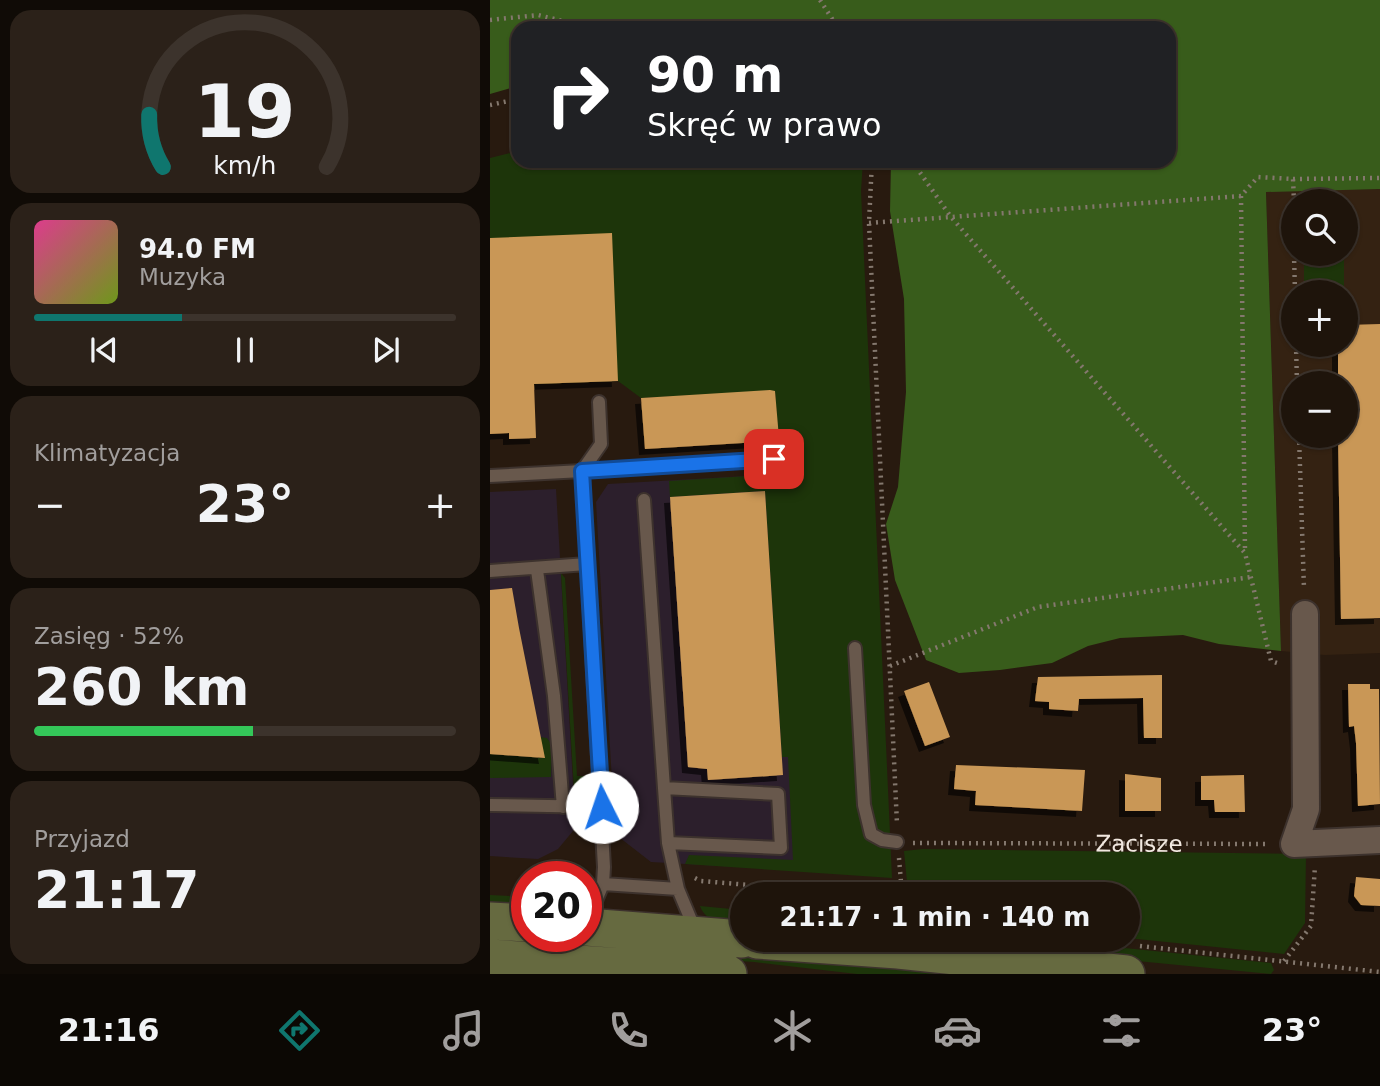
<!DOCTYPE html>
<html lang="pl">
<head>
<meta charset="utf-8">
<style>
  body { margin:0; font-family:"DejaVu Sans",sans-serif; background:#2b2119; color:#f1f3f6; height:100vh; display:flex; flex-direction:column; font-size:26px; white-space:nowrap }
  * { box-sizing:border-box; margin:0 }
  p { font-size:23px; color:#a19e9d }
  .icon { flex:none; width:38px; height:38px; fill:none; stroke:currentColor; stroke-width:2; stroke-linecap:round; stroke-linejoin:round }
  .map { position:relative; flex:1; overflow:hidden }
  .drawer { display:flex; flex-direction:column; gap:10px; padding:10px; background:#100b06; width:490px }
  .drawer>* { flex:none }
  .banner { position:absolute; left:21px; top:21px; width:665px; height:147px; border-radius:21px; box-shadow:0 2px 5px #0004,0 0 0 2px #3c332c; background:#202124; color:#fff; overflow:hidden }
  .tools { position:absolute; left:791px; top:189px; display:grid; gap:14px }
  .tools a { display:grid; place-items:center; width:77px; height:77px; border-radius:50%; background:#1e140b; box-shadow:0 2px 5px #0004,0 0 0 2px #3c332c; font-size:35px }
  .speed { position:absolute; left:21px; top:861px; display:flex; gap:14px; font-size:35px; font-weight:700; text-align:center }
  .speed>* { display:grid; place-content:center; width:91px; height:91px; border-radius:50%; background:#1e140b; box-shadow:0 2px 5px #0004,0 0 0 2px #3c332c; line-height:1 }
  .speed .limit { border:10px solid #d22; background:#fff; color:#111 }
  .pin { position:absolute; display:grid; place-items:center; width:60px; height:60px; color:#fff; margin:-30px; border-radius:14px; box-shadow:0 4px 10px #0006 }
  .me { position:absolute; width:77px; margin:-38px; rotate:356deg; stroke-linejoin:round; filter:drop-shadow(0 0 5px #0008) }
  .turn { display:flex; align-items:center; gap:24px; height:147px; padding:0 21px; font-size:32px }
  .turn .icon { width:91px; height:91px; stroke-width:2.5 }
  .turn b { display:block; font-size:49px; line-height:60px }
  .big { font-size:52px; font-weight:700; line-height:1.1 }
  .drawer .widget { flex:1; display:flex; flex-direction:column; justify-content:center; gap:10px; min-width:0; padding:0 24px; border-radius:21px; background:#2b2119 }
  .drawer .dial { align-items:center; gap:0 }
  .dial svg { height:182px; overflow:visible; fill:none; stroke:#3c332c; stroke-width:7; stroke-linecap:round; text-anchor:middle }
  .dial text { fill:#f1f3f6; stroke:none }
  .song { display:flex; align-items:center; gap:21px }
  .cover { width:84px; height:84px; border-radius:10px; background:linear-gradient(135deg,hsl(330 70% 55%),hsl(80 70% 35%)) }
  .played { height:7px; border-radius:4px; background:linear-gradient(90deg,#0f766e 35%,#3c332c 35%) }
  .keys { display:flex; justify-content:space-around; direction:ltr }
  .heat { display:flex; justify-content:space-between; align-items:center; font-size:38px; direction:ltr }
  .charge { height:10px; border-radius:5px; background:linear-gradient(90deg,#34c759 52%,#3c332c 0) }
  .trip { position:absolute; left:240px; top:882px; width:410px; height:70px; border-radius:35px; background:#1e140b; box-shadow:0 2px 5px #0004,0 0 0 2px #3c332c; font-weight:700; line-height:70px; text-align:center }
  .tabs { display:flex; height:112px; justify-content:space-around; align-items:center; background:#0c0804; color:#a19e9d }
  .tabs .icon { width:49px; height:49px }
  .tabs .selected { color:#0f766e }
  .tabs b { font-size:32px; color:#f1f3f6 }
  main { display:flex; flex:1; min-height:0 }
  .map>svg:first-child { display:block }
  .commercial { fill:#2c1f2c }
  .built { fill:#342212; fill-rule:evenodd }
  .green { fill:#1d350a }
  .forest { fill:#385c1b }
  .building { fill:#c99756; filter:url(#shadow) }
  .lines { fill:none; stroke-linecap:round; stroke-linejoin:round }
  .lane-casing { stroke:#3d322d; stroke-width:16 }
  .street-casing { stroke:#3d322d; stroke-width:30 }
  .secondary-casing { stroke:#3d322d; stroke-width:40 }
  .path { stroke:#84786e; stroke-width:4.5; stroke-dasharray:2 5; stroke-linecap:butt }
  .lane { stroke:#68584c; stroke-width:12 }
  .street { stroke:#68584c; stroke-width:26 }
  .secondary { stroke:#666a40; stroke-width:37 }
  .route-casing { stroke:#114b97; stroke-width:18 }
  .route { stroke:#1a73e8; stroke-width:12 }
  .labels { text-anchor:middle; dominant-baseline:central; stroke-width:7; stroke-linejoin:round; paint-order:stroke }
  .street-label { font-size:23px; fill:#f1e8e0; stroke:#281a0f }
</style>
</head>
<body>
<main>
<section class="drawer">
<div class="widget dial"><svg viewBox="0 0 100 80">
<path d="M14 69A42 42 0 1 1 86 69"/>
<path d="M14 69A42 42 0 0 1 8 46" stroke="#0f766e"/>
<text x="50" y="56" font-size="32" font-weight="700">19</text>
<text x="50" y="72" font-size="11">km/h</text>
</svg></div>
<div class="widget">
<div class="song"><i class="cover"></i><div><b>94.0 FM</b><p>Muzyka</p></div></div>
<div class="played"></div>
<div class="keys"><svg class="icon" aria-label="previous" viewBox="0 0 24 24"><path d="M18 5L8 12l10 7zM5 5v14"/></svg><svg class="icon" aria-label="pause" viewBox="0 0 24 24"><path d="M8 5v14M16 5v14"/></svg><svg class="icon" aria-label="next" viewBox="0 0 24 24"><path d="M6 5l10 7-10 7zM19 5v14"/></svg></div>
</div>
<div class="widget"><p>Klimatyzacja</p>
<div class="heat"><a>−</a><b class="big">23°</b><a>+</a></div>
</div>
<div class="widget"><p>Zasięg · 52%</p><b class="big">260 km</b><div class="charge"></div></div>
<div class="widget"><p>Przyjazd</p><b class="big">21:17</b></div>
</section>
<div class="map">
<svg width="890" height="974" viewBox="0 0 890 974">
  <defs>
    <filter id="shadow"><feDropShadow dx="-6" dy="6" stdDeviation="0" flood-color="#0009"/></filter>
  </defs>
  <rect width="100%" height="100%" fill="#281a0f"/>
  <path class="commercial" d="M291,474L319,871L161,862L125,834L106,502L118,484Z
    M66,489L85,818L83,831L68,849L48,859L0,856V492Z"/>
  <path class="built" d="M890,189V653L835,655L791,651L776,191ZM803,201H856V254H803ZM803,292H856V345H803ZM803,383H856V436H803Z"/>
  <path class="green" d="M28,151V161H373L371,191L402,878L195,864L199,855L303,860L298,757H292L275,491L180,497L179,481L291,474L285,391L151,398L128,381L0,386V158Z
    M814,254H854V291L814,292Z
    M71,573L75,578L87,776H94L98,782L92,789L84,790Z
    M50,737L57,738L62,745L61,777L0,778V754L54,758Z
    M433,849L816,854L815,923L794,954L637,938V894H456L424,891L417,882L414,851Z
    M0,895L37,897V908L0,906Z
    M210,906L252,910V922C236,921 216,924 210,906Z
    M0,935L492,974H367L264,962L0,944Z
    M432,940H557L781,963L784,970L781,974Z"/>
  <path class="forest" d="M0,0H890V189L776,192L791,651L729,644L693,635L630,638L598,646L562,663L510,670L469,673L436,660L405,580L396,524L408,487L416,392L414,299L400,211L401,161H679V28H28V86L0,94Z"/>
  <path class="building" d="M122,233L128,381L44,384L46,438L19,439V433L0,434V238Z
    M890,324V618L851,619L848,436H856V383H848V345H856V325Z
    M280,390L285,391L289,438L284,441L155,449L151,398Z
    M275,491L293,775L218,780L217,769L198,767L180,497Z
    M22,588L29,628L55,758L0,754V590Z
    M672,675V738H654L653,698L589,699L588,711L559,709V702L545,701L548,677Z
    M439,682L460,737L435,746L414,691Z
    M858,684H880V689H889L890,804L868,806L866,743L864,726L859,727Z
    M466,765L595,770L592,811L485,805L486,791L464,789Z
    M635,774L671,778V811H635Z
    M754,775L755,812H725L724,800H711V776Z
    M866,877L890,879V906L871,905L864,896Z"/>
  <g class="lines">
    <g class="lane-casing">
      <path id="lane" d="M0,476L92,471L111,444L109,402
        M154,500L174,788
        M47,570L64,696L73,807
        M0,571L97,564
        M365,648L374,805L381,834L392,840L407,842
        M0,805L112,807
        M178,843L174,788L288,794L291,848L178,843L188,889L206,932
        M113,884L188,889
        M97,922L113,884L114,867L92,471L284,459"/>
    </g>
    <g class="street-casing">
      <path id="street" d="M815,614L816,809L804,844L890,840"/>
    </g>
    <g class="secondary-casing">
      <path id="secondary" d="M0,921L37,923
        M96,927L252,939
        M267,940L408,950L636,974
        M0,958L238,974"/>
    </g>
    <g class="path">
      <path d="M330,0L348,28"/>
      <path d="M0,20L48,15L101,28"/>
      <path d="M0,105L28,99"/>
      <path d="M382,161L379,223L407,824"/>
      <path d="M422,161L461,217L751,196L768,177L803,179L804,201"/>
      <path d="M803,179L890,178"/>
      <path d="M751,196L755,552"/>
      <path d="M379,223L461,217L755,553L781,661L790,664"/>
      <path d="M804,254L805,292"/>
      <path d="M806,345L807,383"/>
      <path d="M809,436L814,589"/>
      <path d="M400,666L548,607L761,577"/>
      <path id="s1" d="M423,843L779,844"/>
      <path d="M409,858L412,894"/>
      <path d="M205,878L211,881L366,894"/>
      <path d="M650,946L890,972"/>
      <path d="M794,961L821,926L825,866"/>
    </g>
    <use href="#lane" class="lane"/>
    <use href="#street" class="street"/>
    <use href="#secondary" class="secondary"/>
  </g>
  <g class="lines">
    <g class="route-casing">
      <path id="route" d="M112,807L92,471L284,459"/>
    </g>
    <use href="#route" class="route"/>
  </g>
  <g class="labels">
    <g class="street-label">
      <text stroke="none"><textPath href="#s1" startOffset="226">Zacisze</textPath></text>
    </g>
  </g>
</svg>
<div class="tools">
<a><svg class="icon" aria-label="search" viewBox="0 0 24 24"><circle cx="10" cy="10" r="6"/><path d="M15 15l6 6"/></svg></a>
<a>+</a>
<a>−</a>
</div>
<div class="speed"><div class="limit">20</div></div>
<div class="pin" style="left:284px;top:459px;background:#d93025"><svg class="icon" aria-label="arrive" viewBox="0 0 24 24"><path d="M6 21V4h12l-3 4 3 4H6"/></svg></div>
<svg class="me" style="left:112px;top:807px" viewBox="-20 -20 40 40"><circle r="19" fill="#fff"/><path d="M0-13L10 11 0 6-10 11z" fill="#1a73e8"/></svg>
<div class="trip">21:17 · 1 min · 140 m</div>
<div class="banner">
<div class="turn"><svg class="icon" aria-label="right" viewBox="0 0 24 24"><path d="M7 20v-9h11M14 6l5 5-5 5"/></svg><div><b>90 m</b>Skręć w prawo</div></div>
</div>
</div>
</main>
<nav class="tabs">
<b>21:16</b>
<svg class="icon selected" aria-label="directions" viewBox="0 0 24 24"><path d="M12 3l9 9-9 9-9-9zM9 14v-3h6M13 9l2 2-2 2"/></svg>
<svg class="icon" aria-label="music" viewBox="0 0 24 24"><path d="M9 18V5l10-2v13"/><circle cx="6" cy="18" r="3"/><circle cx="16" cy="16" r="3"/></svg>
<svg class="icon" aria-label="phone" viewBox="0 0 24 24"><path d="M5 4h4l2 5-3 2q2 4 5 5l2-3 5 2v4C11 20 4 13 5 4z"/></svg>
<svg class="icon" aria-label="climate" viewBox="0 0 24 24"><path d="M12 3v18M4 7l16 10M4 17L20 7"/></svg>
<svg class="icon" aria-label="car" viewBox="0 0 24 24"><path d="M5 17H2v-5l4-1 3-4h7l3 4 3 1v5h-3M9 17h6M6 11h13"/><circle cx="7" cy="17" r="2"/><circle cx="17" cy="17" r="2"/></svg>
<svg class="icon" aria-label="filters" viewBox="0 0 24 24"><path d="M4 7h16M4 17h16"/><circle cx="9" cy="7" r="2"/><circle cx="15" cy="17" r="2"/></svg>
<b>23°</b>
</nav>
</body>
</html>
